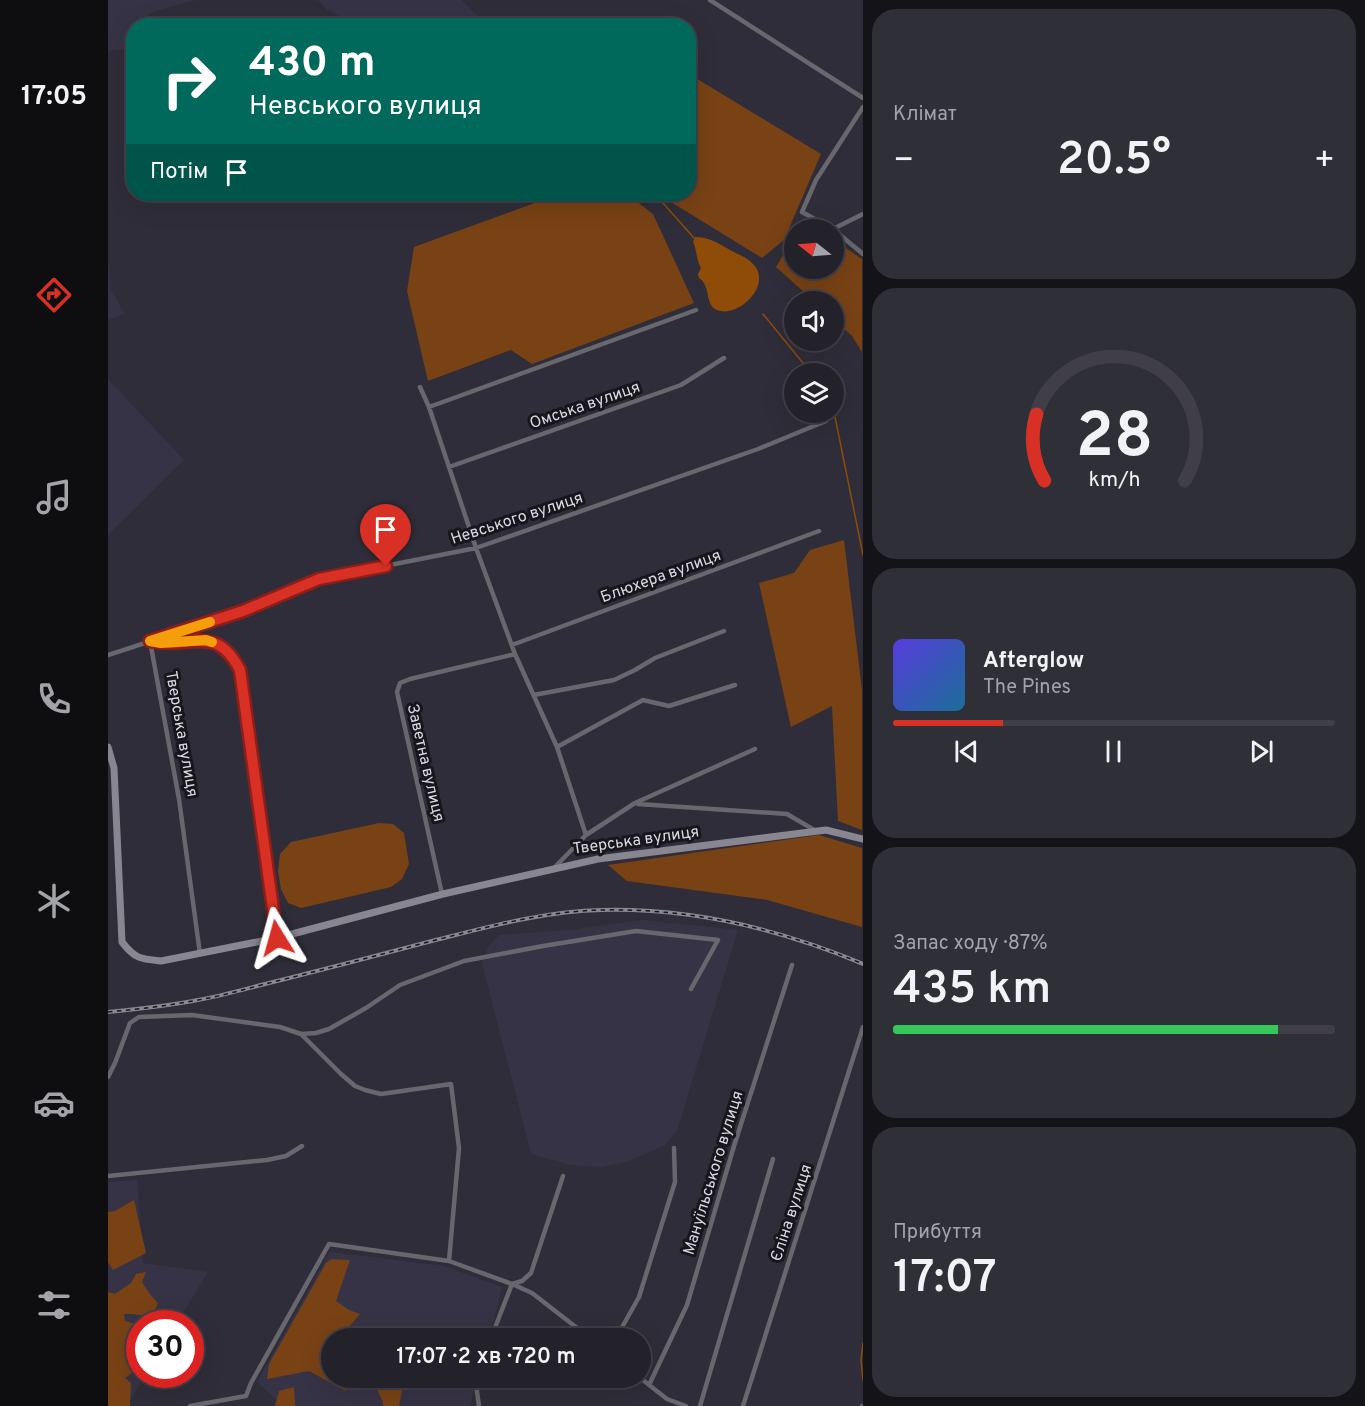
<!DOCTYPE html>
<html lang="uk">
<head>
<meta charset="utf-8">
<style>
  body { margin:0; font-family:Overpass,sans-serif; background:#2f2f37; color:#f1f3f6; height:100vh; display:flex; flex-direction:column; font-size:22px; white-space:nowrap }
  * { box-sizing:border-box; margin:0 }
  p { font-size:20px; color:#a3a4a9 }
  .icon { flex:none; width:33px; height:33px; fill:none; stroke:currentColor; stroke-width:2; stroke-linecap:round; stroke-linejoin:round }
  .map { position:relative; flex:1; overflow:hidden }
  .sheet { display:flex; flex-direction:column; gap:9px; padding:9px; background:#131318; width:502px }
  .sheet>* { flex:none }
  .top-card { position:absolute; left:18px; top:18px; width:570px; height:183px; border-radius:24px; box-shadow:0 6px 24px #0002,0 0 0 2px #403f47; background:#00695c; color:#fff; overflow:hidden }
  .needle { width:39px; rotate:287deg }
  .tools { position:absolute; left:676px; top:219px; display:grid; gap:12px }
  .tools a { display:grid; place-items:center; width:60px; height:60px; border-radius:50%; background:#23222b; box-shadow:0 6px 24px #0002,0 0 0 2px #403f47; font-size:30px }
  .speed { position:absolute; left:18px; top:1310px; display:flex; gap:12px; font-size:30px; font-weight:700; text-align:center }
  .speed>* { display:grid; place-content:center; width:78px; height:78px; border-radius:50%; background:#23222b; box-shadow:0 6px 24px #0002,0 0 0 2px #403f47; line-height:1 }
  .speed .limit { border:9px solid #d22; background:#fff; color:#111 }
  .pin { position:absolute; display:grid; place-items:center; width:51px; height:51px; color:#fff; margin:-62px -26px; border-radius:50% 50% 50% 0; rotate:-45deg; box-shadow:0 0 6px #0007 }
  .pin .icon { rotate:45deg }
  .me { position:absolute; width:66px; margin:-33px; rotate:352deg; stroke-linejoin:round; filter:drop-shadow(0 0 4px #0008) }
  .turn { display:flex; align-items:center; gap:21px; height:126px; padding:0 24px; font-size:27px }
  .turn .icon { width:78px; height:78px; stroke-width:2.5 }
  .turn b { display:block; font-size:42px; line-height:51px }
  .then { display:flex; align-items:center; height:57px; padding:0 24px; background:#0003; gap:12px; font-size:22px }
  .big { font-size:45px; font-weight:600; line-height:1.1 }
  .sheet .widget { flex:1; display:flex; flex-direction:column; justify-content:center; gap:9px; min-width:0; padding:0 21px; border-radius:24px; background:#2f2f37 }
  .sheet .dial { align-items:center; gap:0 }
  .dial svg { height:156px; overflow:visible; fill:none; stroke:#403f47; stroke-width:7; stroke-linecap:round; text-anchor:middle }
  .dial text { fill:#f1f3f6; stroke:none }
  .song { display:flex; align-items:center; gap:18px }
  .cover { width:72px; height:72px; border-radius:9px; background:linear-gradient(135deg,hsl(250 70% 55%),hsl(200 70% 35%)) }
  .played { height:6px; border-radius:3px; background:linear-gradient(90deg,#d93025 25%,#403f47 25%) }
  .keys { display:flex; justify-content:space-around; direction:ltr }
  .heat { display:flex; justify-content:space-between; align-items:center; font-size:33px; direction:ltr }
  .charge { height:9px; border-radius:4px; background:linear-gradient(90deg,#34c759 87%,#403f47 0) }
  .trip { position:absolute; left:213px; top:1328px; width:330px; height:60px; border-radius:30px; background:#23222b; box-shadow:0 6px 24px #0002,0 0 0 2px #403f47; font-weight:600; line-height:60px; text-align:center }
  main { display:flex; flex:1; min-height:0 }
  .dock { display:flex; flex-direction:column; width:108px; justify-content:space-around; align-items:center; background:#0e0e11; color:#a3a4a9 }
  .dock .icon { width:42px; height:42px }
  .dock .active { color:#d93025 }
  .dock b { font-size:27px; color:#f1f3f6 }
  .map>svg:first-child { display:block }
  .built { fill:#373346 }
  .green { fill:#784215 }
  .water { fill:#8f4b08 }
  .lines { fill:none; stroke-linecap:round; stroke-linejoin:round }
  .stream { stroke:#8f4b08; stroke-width:1.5 }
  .minor { stroke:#68676e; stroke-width:4.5 }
  .secondary { stroke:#888791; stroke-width:7 }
  .rail-casing { stroke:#898891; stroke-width:4 }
  .rail { stroke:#17161c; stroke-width:1.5; stroke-dasharray:4.5; stroke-linecap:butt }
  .route-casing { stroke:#8d1f18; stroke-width:15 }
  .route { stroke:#d93025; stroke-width:10 }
  .slow { stroke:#f59e0b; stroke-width:10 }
  .labels { text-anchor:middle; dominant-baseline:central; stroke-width:6; stroke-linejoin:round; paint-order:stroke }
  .street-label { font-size:16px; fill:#dad9e1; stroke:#17161c }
</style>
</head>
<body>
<main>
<nav class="dock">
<b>17:05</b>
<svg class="icon active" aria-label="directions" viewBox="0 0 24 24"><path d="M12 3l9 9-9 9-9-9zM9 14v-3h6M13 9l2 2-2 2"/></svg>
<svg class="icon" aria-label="music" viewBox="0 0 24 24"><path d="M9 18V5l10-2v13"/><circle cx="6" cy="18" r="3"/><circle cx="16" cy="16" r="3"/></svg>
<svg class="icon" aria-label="phone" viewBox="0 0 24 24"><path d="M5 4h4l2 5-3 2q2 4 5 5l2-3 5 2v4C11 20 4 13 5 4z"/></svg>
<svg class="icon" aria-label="climate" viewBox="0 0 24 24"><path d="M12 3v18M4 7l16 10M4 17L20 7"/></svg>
<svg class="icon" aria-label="car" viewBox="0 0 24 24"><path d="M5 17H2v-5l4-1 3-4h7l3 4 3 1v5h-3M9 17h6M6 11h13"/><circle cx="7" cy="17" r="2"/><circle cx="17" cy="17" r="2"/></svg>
<svg class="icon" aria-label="filters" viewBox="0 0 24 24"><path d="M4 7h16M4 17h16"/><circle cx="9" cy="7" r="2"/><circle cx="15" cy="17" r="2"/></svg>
</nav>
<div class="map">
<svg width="755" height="1406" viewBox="0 0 755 1406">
  <rect width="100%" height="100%" fill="#2f2d39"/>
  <path class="built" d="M0,0H87L42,13L33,25L26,26L25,36L17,49L0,51Z
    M210,0H353L370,16L366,25H249L219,10Z
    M0,263L3,290L17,314L0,320Z
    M0,379L76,460L0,535Z
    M536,920L630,930L569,1131L557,1145L521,1161L494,1167L462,1165L423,1154L374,963L380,947L391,935L461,930Z
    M29,1180L35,1263L100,1272L69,1323H32V1374H38L19,1406H0V1182Z
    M222,1252L336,1266L394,1287L381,1338H224V1377H370L362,1406H175L149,1382Z"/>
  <path class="green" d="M581,74L713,154L676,240L654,258L550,194H580Z
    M451,194H519L545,214L586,303L424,364L403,350L320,381L299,291L306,247Z
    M687,235V268H726V240L754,259V352L744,336L726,320V302L706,301L668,267Z
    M736,540L754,690V830L730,821L724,706L683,727L651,583L686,573L702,550Z
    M271,823L285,824L296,833L301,864L294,879L283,887L193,908L180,903L173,889L170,871L172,854L183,842Z
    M711,835L754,848V927L659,900L519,881L500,865Z
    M26,1200L38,1253L5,1270L0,1262V1212L7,1211Z
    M224,1259L242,1260L228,1301L241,1310L252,1314L241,1327V1338H224V1377H239L238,1391L201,1371L159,1379L161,1364L218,1263Z
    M38,1272L34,1282L41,1293L50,1303L44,1317L24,1314H16L17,1321L31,1325V1368L17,1378L23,1383L22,1406H0V1292L7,1294L23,1283L28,1274Z
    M266,1377H297L291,1406H275V1402L265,1381Z
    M186,1387L187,1406H167L171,1391Z"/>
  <path class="water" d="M587,237C601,237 610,243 622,250C629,254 639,257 645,264C666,285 628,321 607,309C597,303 603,286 591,278L590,274L593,268C588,259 589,250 585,242Z"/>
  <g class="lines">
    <path class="stream" d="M547,194L586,238
      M655,314L704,374
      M726,412L755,555
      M755,1343L753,1360L755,1380"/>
    <path class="minor" d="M602,0L755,98
      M755,107L708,180L694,212L725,229L755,214
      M726,230L755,254
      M312,387L321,407L368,548L407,654L449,747L478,835L446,868
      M321,407L588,310
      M341,467L573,385L616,358
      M404,645L711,531
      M0,655L135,611L211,579L368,548L650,449L718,421
      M426,695L506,680L527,670L547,658L616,631
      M449,747L535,700L561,706L627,685
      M530,804L679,814L708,831
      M478,835L527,803L647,749
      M334,894L289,692L292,683L302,679L407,654
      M92,954L71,799L42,641C82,650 107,622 132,670L169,938
      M193,1034L233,1074L247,1086L257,1090L273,1094L343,1084L351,1148L341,1261
      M0,1077L7,1063L22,1023L31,1017L84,1015L172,1027L193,1034L208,1033L221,1029L258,1008L292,985L356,961L435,946L528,931L610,940L583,989
      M0,1176L159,1160L178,1156L194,1146
      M383,1338L404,1284L414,1281L423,1273L455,1176
      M508,1338L531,1297L567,1182L566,1148
      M367,1377L371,1406
      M531,1377L559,1399L578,1406
      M541,1385L579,1305L626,1146L684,965
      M82,1406L138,1396L143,1383L221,1244L341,1261L404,1284L424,1293L482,1338
      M592,1406L665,1159
      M635,1406L755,1027
      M754,1406H755"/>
    <path class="secondary" d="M0,747L6,768L14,942C27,959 33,959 53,961L169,938L335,894L490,859L718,830L755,839"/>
    <g class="rail-casing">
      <path id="rail" d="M0,1012C30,1009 60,1006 90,1000C114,996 137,989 161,983C214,970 267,956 320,942C376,928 435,911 494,910C584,908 672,929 755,964"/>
    </g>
    <use href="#rail" class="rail"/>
  </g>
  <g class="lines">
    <g class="route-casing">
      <path id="route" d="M169,938L132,670C107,622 82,650 42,641L135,611L211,579L278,566"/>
    </g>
    <use href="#route" class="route"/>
    <path class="slow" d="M102,622L42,641L53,643L98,640L104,642"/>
  </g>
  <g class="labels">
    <g class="street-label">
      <text transform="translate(477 406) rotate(-19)">Омська вулиця</text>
      <text transform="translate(409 519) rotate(-18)">Невського вулиця</text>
      <text transform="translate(553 577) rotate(-20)">Блюхера вулиця</text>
      <text transform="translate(73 734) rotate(80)">Тверська вулиця</text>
      <text transform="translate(317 763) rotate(77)">Заветна вулиця</text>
      <text transform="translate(528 841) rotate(-8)">Тверська вулиця</text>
      <text transform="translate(606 1173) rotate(-73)">Мануїльського вулиця</text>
      <text transform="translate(684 1213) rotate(-72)">Єліна вулиця</text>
    </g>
  </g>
</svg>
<div class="tools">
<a><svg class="needle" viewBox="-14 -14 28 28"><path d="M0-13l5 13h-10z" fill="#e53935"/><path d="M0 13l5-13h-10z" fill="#a3a4a9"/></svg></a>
<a><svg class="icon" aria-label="sound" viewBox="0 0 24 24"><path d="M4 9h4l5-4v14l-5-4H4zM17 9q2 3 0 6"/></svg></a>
<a><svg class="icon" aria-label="layers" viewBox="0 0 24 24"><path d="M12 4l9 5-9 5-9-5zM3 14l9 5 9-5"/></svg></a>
</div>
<div class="speed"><div class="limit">30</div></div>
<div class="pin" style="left:278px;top:566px;background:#d93025"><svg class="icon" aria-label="arrive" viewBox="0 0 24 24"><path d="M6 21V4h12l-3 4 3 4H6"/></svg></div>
<svg class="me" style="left:169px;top:938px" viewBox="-20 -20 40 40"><path d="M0-17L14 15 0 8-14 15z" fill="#d93025" stroke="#fff" stroke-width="4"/></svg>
<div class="trip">17:07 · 2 хв · 720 m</div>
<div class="top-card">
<div class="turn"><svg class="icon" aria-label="right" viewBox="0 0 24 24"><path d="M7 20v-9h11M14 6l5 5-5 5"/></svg><div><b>430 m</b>Невського вулиця</div></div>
<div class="then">Потім<svg class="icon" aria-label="arrive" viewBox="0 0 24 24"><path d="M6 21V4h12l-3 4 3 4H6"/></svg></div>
</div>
</div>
<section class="sheet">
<div class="widget"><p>Клімат</p>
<div class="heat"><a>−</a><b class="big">20.5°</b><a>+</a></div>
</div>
<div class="widget dial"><svg viewBox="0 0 100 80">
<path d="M14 69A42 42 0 1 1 86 69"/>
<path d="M14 69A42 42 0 0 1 10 35" stroke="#d93025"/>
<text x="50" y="56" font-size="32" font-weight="700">28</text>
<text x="50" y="72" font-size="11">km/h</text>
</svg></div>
<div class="widget">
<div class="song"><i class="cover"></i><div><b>Afterglow</b><p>The Pines</p></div></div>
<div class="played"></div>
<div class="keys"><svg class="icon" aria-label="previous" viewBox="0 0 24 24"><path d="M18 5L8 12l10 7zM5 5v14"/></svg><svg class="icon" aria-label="pause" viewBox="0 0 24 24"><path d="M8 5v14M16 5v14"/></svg><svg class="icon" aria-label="next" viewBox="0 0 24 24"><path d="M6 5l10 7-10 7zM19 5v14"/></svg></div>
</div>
<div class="widget"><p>Запас ходу · 87%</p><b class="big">435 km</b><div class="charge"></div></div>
<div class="widget"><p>Прибуття</p><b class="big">17:07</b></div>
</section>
</main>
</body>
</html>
